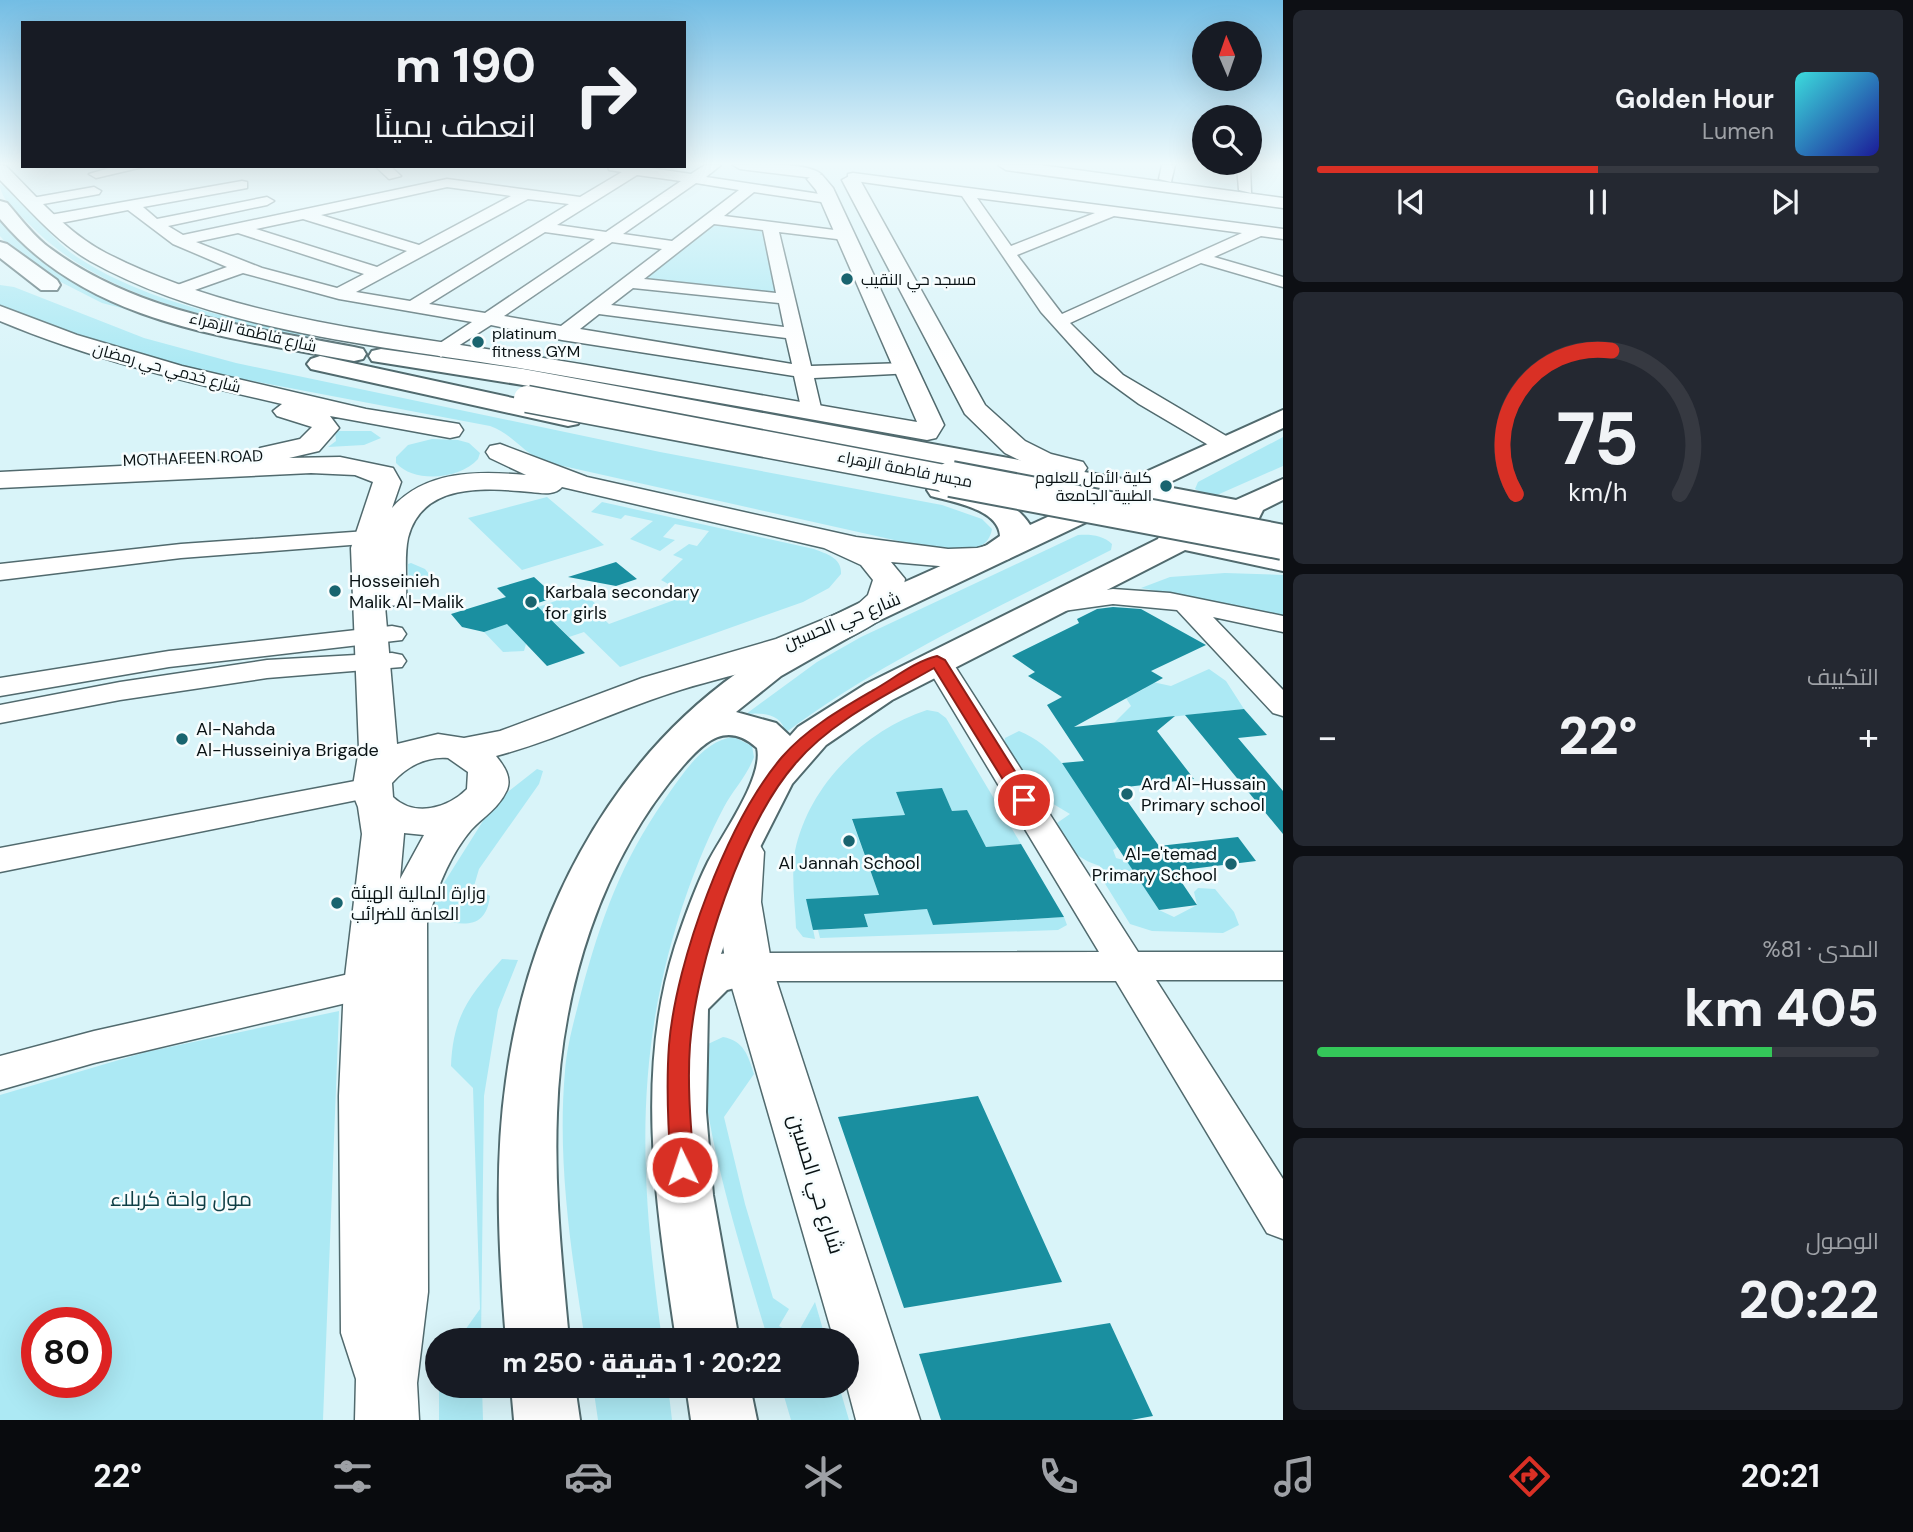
<!DOCTYPE html>
<html lang="ar">
<head>
<meta charset="utf-8">
<style>
  body { margin:0; font-family:"DM Sans",Cairo,sans-serif; background:#242831; color:#f1f3f6; direction:rtl; height:100vh; display:flex; flex-direction:column; font-size:26px; white-space:nowrap }
  * { box-sizing:border-box; margin:0 }
  p { font-size:23px; color:#9ea1a6 }
  .icon { flex:none; width:38px; height:38px; fill:none; stroke:currentColor; stroke-width:2; stroke-linecap:round; stroke-linejoin:round }
  .map { position:relative; flex:1; overflow:hidden; direction:ltr }
  .drawer { display:flex; flex-direction:column; gap:10px; padding:10px; background:#0d0f14; width:630px }
  .drawer>* { flex:none }
  .hud { position:absolute; left:21px; top:21px; width:665px; height:147px; border-radius:0px; box-shadow:0 7px 28px #0002; direction:rtl; background:#171b24; color:#f1f3f6; overflow:hidden }
  .needle { width:46px; rotate:358deg }
  .fabs { position:absolute; left:1192px; top:21px; display:grid; gap:14px }
  .fabs a { display:grid; place-items:center; width:70px; height:70px; border-radius:50%; background:#171b24; box-shadow:0 7px 28px #0002; font-size:35px }
  .speed { position:absolute; left:21px; top:1307px; display:flex; gap:14px; font-size:35px; font-weight:700; text-align:center }
  .speed>* { display:grid; place-content:center; width:91px; height:91px; border-radius:50%; background:#171b24; box-shadow:0 7px 28px #0002; line-height:1 }
  .speed .limit { border:10px solid #d22; background:#fff; color:#111 }
  .pin { position:absolute; display:grid; place-items:center; width:60px; height:60px; color:#fff; margin:-30px; border:4px solid #fff; border-radius:50%; box-shadow:0 2px 7px #0007 }
  .me { position:absolute; width:77px; margin:-38px; rotate:356deg; stroke-linejoin:round; filter:drop-shadow(0 0 5px #0008) }
  .turn { display:flex; align-items:center; gap:24px; height:147px; padding:0 35px; font-size:32px }
  .turn .icon { width:91px; height:91px; stroke-width:2.5 }
  .turn b { display:block; font-size:49px; line-height:60px }
  .big { font-size:52px; font-weight:800; line-height:1.1 }
  .drawer .widget { flex:1; display:flex; flex-direction:column; justify-content:center; gap:10px; min-width:0; padding:0 24px; border-radius:10px; background:#242831 }
  .drawer .dial { align-items:center; gap:0 }
  .dial svg { height:182px; overflow:visible; fill:none; stroke:#363941; stroke-width:7; stroke-linecap:round; text-anchor:middle }
  .dial text { fill:#f1f3f6; stroke:none }
  .song { display:flex; align-items:center; gap:21px }
  .cover { width:84px; height:84px; border-radius:10px; background:linear-gradient(135deg,hsl(180 70% 55%),hsl(240 70% 35%)) }
  .played { height:7px; border-radius:4px; background:linear-gradient(90deg,#d93025 50%,#363941 50%) }
  .keys { display:flex; justify-content:space-around; direction:ltr }
  .heat { display:flex; justify-content:space-between; align-items:center; font-size:38px; direction:ltr }
  .charge { height:10px; border-radius:5px; background:linear-gradient(90deg,#34c759 81%,#363941 0) }
  .trip { position:absolute; left:425px; top:1328px; width:434px; height:70px; border-radius:35px; background:#171b24; box-shadow:0 7px 28px #0002; font-weight:800; line-height:70px; text-align:center; direction:rtl }
  .tab-bar { display:flex; height:112px; justify-content:space-around; align-items:center; background:#090b0e; color:#9ea1a6 }
  .tab-bar .icon { width:49px; height:49px }
  .tab-bar .active { color:#d93025 }
  .tab-bar b { font-size:32px; color:#f1f3f6 }
  main { display:flex; flex:1; min-height:0 }
  .map>svg:first-child { display:block }
  .green { fill:#ace9f4; fill-rule:evenodd }
  .building { fill:#1a8fa0 }
  .lines { fill:none; stroke-linecap:round; stroke-linejoin:round }
  .minor-casing { stroke:#516a6e; stroke-width:3 }
  .major-casing { stroke:#516a6e; stroke-width:3 }
  .highway-casing { stroke:#516a6e; stroke-width:4 }
  .minor { fill:#fff; fill-rule:evenodd }
  .major { fill:#fff; fill-rule:evenodd }
  .highway { fill:#fff; fill-rule:evenodd }
  .highway-bridge-far1-casing { stroke:#516a6e; stroke-width:29; stroke-linecap:butt }
  .highway-bridge-casing { stroke:#516a6e; stroke-width:38; stroke-linecap:butt }
  .highway-bridge-far1 { stroke:#fff; stroke-width:26 }
  .highway-bridge { stroke:#fff; stroke-width:34 }
  .route { fill:#d93025; stroke:#8d1f18; stroke-width:2 }
  .poi-dot { fill:#19646f; stroke:#f7fdfe; stroke-width:2.5 }
  .labels { text-anchor:middle; dominant-baseline:central; stroke-width:5; stroke-linejoin:round; paint-order:stroke }
  .far-poi-label { font-size:16px; fill:#091214; stroke:#f7fdfe; text-anchor:start }
  .far-street-label { font-size:16px; fill:#091214; stroke:#f7fdfe }
  .poi-label { font-size:18px; fill:#091214; stroke:#f7fdfe; text-anchor:start }
  .street-label { font-size:18px; fill:#091214; stroke:#f7fdfe }
  .near-street-label { font-size:21px; fill:#091214; stroke:#f7fdfe }
  .near-park-label { font-size:21px; fill:#0f3f46; stroke:#f7fdfe }
</style>
</head>
<body>
<main>
<section class="drawer">
<div class="widget">
<div class="song"><i class="cover"></i><div><b>Golden Hour</b><p>Lumen</p></div></div>
<div class="played"></div>
<div class="keys"><svg class="icon" aria-label="previous" viewBox="0 0 24 24"><path d="M18 5L8 12l10 7zM5 5v14"/></svg><svg class="icon" aria-label="pause" viewBox="0 0 24 24"><path d="M8 5v14M16 5v14"/></svg><svg class="icon" aria-label="next" viewBox="0 0 24 24"><path d="M6 5l10 7-10 7zM19 5v14"/></svg></div>
</div>
<div class="widget dial"><svg viewBox="0 0 100 80">
<path d="M14 69A42 42 0 1 1 86 69"/>
<path d="M14 69A42 42 0 0 1 56 6" stroke="#d93025"/>
<text x="50" y="56" font-size="32" font-weight="700">75</text>
<text x="50" y="72" font-size="11">km/h</text>
</svg></div>
<div class="widget"><p>التكييف</p>
<div class="heat"><a>−</a><b class="big">22°</b><a>+</a></div>
</div>
<div class="widget"><p>المدى · 81%</p><b class="big">405 km</b><div class="charge"></div></div>
<div class="widget"><p>الوصول</p><b class="big">20:22</b></div>
</section>
<div class="map">
<svg width="1283" height="1420" viewBox="0 0 1283 1420">
  <rect width="100%" height="100%" fill="#d9f4f9"/>
  <path class="green" d="M0,184C17,191 52,241 77,257C147,303 234,318 315,337L310,339C209,317 101,299 27,222C17,212 0,199 0,184Z
    M0,220L39,260L82,286L149,315L102,303L45,274L7,244L0,236Z
    M717,222L764,227L776,295L639,281Z
    M0,285L14,287L144,338L236,363L660,452L942,505L982,519L992,529C987,558 951,550 930,548L545,462C523,453 513,434 490,426L152,362L0,308Z
    M335,431H371L381,438L364,445L328,447L336,441Z
    M1283,437V466L1217,495H1207L1195,489L1198,482Z
    M432,439L458,440L469,443L480,453L478,459C460,479 415,484 396,463V457L408,445Z
    M547,497L604,545L522,570L468,518Z
    M602,502L814,549C827,554 842,558 841,574L829,588L803,602L620,667L584,632L569,637L554,622L517,634L526,644L524,651L503,652L484,632L501,626L532,609L582,592L597,605L591,607L609,624L688,595L661,580L683,559L673,555L689,544L697,546L709,531L675,524L663,537L675,540L660,551L630,539L653,521L625,515L621,519L591,512Z
    M1078,535C1090,534 1103,535 1112,544L1111,550C1000,607 886,658 785,733C783,714 762,712 746,714L817,662L861,637Z
    M411,563L425,569L440,588L409,587L408,564Z
    M1225,573L1283,575V616L1141,588L1170,577Z
    M1209,669L1226,681L1244,709L1114,723L1131,706L1126,698L1144,689L1148,681L1171,686Z
    M927,710L938,712L946,718L1021,844L986,847L967,810L952,811L942,789L896,792L905,815L852,820L885,912L927,909L934,925L1064,917L1067,925L1058,930L820,938L818,930L868,927L859,896L807,899L815,939L803,937L796,928C795,903 791,876 795,851C809,785 865,730 927,710Z
    M1019,731C1065,749 1092,807 1118,847L1113,850L1116,858L1127,861L1159,910L1174,917L1197,905L1194,892L1198,888L1215,889L1234,912L1239,925L1223,933L1152,931L1130,924L1104,882L1100,866C1077,859 1064,846 1057,823L1070,814L1045,799L1004,746L1005,738Z
    M734,737L752,746L754,757C747,776 733,790 724,807C710,833 698,862 688,890C632,1049 640,1177 662,1340H585C571,1252 557,1161 565,1071C567,1044 575,1018 581,993C601,919 621,862 665,799C682,775 703,740 734,737Z
    M537,769L543,771L539,784L479,869L474,886L490,896C486,928 466,926 440,920L430,905L488,813L500,798Z
    M502,959L518,960L498,1010L484,1096L481,1340H458L480,1309L473,1088L451,1066C453,1016 469,996 502,959Z
    M339,1011L323,1420H0V1095L146,1052ZM37,1323H96V1382H37Z
    M723,1037C744,1041 748,1055 754,1074L724,1117L745,1204L773,1298L789,1309L779,1326L796,1336L815,1302L826,1340H768C752,1283 688,1092 708,1044Z
    M439,1386H482L483,1420H439Z
    M593,1386H668L672,1420H598Z
    M781,1386H839L849,1420H791Z"/>
  <path class="building" d="M616,562L637,579L616,586L568,577Z
    M534,577L556,597L535,604L585,653L547,666L507,624L484,632L462,627L451,614L506,597L497,588Z
    M1113,607L1141,609L1206,645L1151,671L1163,678L1074,727L1175,716L1157,731L1194,779L1118,788L1159,846L1238,837L1256,861L1174,871L1197,905L1159,910L1062,763L1084,761L1047,705L1062,697L1028,676L1035,672L1012,656L1079,623L1077,619L1097,609Z
    M1244,709L1267,735L1238,738L1283,791V834L1185,715Z
    M942,788L952,811L967,810L986,847L1021,844L1064,917L933,925L927,909L864,914L868,927L813,930L806,899L879,895L852,819L905,815L896,792Z
    M978,1096L1062,1282L904,1308L838,1117Z
    M1110,1323L1153,1416L1131,1420H941L919,1354Z"/>
  <g class="lines">
    <g class="minor-casing">
      <path id="minor" d="M705,165H721L706,177L833,196V202L828,203L754,192L724,216L850,232L853,235L845,240L779,232L811,366L906,363L916,369L913,373L814,378L822,412L812,418L802,412L794,376L562,340L491,325L441,357L432,351L434,347L472,322L339,299L243,273L175,297L169,296L166,292L169,288L227,267L173,244L128,210L50,225L42,220L50,215L242,181L247,182V188L143,207L157,219L267,197L274,201L267,205L168,226L183,235L447,179L580,197L622,172L609,170L608,166H636L691,174ZM637,175L681,181L606,232L557,225ZM696,183L739,190L672,241L623,234ZM447,187L511,196L419,245L321,215ZM528,199L569,204L410,301L356,292ZM303,219L407,251L377,267L256,229ZM714,224L763,230L776,293L644,279ZM545,232L595,239L485,313L429,304ZM238,233L364,274L337,288L262,268L196,242ZM612,242L662,249L561,326L504,316ZM633,288L779,303L784,327L611,305ZM599,314L786,338L792,364L580,329Z
        M733,165C752,164 807,162 821,174L814,178L740,169Z
        M1162,165H1175L1171,182L1159,179Z
        M1237,165H1250L1251,193L1239,190Z
        M116,166H147L96,178L89,174Z
        M375,166H390L401,176L389,179Z
        M853,173L1283,229V239L1261,236L1214,257L1283,277V287L1201,263L1070,323L1123,375L1233,440L1236,445L1233,450H1217L1139,404L1095,372L1041,312L962,196L848,180V174ZM977,198L1095,213L1011,246ZM1114,216L1242,233L1062,314L1017,255Z
        M94,187L101,191L99,194L32,206L25,202L32,198Z
        M367,531L376,533L379,538L376,543L181,558L0,580V564L181,544Z
        M1113,589L1170,593L1283,616V632L1213,617L1283,690V716L1273,713L1177,610L1113,604L1056,612L1047,610L1043,604L1047,598Z
        M392,626L402,628L406,634L402,640L169,667L0,696V678L169,651Z
        M937,652L947,654L951,660L1138,952H1283V980H1156L1283,1179V1239L1267,1233L1116,981H749L736,977L730,967L736,957L749,953L1099,952L923,660L927,654Z
        M392,653L402,655L406,661L402,667L267,678L120,700L0,723V705L120,682L267,660Z
        M371,778L382,781L387,788L382,795L0,872V848Z
        M367,970L380,975L386,985L380,995L94,1063L0,1090V1056L94,1031Z"/>
    </g>
    <g class="major-casing">
      <path id="major" d="M0,165L6,166C36,196 67,233 106,253C235,319 383,332 525,355C656,376 786,400 917,422L816,190L807,179L816,174L822,175L833,188L944,425L936,438L927,440C793,416 659,392 525,369C384,346 217,332 90,261C55,241 28,208 0,180Z
        M998,165H1040L1283,198V208L1006,170Z
        M851,175L860,180L985,405L1025,441L1051,454L1083,462L1087,468L1083,474L1073,476L1031,466L1005,453L965,414L842,180Z
        M0,306L77,335L182,366L366,409L459,424L463,430L459,436L450,438L330,416L339,428L319,451L289,458L340,457L393,468L401,482L392,508C426,470 478,471 526,475L490,458L486,452L490,446L500,444L587,477L856,537L948,549L977,548L998,543L1009,545L1013,552L1009,559L963,568L891,562L905,579C903,595 894,609 881,619C824,659 737,671 671,693C612,712 557,740 496,756C504,766 512,777 507,790C499,808 483,817 471,830C449,856 436,891 427,923L428,1292L417,1383L419,1420H355L356,1379L341,1333L339,1096L344,985L362,834L358,807L352,792L359,749L351,548L373,482L355,475L311,473L0,488V472L260,459L256,454L260,448L300,439L312,427L277,416L273,411L282,404C186,382 91,359 0,321ZM562,487L824,548L861,565L873,580L868,595L856,606L776,639L642,678L500,731L464,738L438,734L397,744L385,606L402,605L406,598C407,579 404,557 408,538C422,482 486,488 531,492C542,493 554,496 562,487ZM448,758L468,772L467,789C448,808 415,818 393,797L392,783C406,767 426,756 448,758ZM404,833L424,835L400,879L404,834Z
        M743,838L758,842L764,852L761,902L772,967L920,1420H856L847,1386V1340H834L726,967L717,902L722,852L728,842Z"/>
    </g>
    <g class="highway-casing">
      <path id="highway" d="M0,201L7,203C21,219 34,237 51,249C139,314 250,327 354,347L363,349L366,354L363,359L354,361C227,337 88,324 0,219Z
        M0,242L7,244L57,280L60,285L57,290H41L0,258Z
        M381,349L523,369L1128,480L1283,410V428L1162,486L1236,500L1283,479V500L1263,510L1259,518L1244,520L1211,536L1283,551V571L1185,550L892,700L826,745L792,784L751,865L721,954L749,949L766,954L773,967L766,980L727,990L708,1009L706,1112L713,1195L739,1340H676C657,1210 634,1075 675,946C684,919 695,888 708,862C722,835 764,777 757,748C727,721 705,741 683,766C601,860 561,990 557,1113C554,1189 562,1265 569,1340H506C499,1256 494,1166 506,1081C527,923 605,767 737,673C812,619 903,584 987,545L1000,536C999,509 952,502 931,496L927,490L931,484C961,476 1015,499 1030,525L1100,493L523,385L372,361L369,356L372,351ZM1135,499L1209,513L1177,529L1162,531L1158,539L866,684L798,727L790,736L776,723L736,712L781,676L874,623Z
        M320,356L568,410L578,412L582,418L578,424L568,426L311,369L307,364L311,359Z
        M511,1386H575L580,1420H514Z
        M686,1386H750L757,1420H691Z"/>
    </g>
    <use href="#minor" class="minor"/>
    <use href="#major" class="major"/>
    <use href="#highway" class="highway"/>
    <g class="highway-bridge-far1-casing">
      <path id="highway-bridge-far1" d="M527,399L960,481"/>
    </g>
    <g class="highway-bridge-casing">
      <path id="highway-bridge" d="M951,479L1283,542"/>
    </g>
    <use href="#highway-bridge-far1" class="highway-bridge-far1"/>
    <use href="#highway-bridge" class="highway-bridge"/>
  </g>
  <linearGradient id="sky" x2="0" y2="1"><stop stop-color="#73bde4"/><stop offset="0.45" stop-color="#eefafc"/><stop offset="1" stop-color="#eefafc" stop-opacity="0"/></linearGradient>
  <rect width="1283" height="364" fill="url(#sky)"/>
  <path class="route" d="M937,656L945,660L1033,800L1024,806L1018,804L934,668C887,695 831,721 795,764C742,825 696,965 690,1045C687,1086 691,1127 694,1167L691,1174L682,1177L674,1174L671,1167C668,1127 666,1086 669,1045C676,960 727,822 782,757C806,729 841,709 872,691C892,680 915,661 937,656Z"/>
  <g class="poi-dot">
    <circle cx="847" cy="279" r="7"/>
    <circle cx="478" cy="342" r="7"/>
    <circle cx="1166" cy="486" r="7"/>
    <circle cx="335" cy="591" r="7"/>
    <circle cx="531" cy="602" r="7"/>
    <circle cx="182" cy="739" r="7"/>
    <circle cx="1127" cy="794" r="7"/>
    <circle cx="849" cy="841" r="7"/>
    <circle cx="1231" cy="864" r="7"/>
    <circle cx="337" cy="903" r="7"/>
  </g>
  <g class="labels">
    <g class="far-poi-label">
      <text x="861" y="279">مسجد حي النقيب</text>
      <text x="492" y="333">platinum<tspan x="492" dy="18">fitness GYM</tspan></text>
      <text x="1152" y="477" text-anchor="end">كلية الأمل للعلوم<tspan x="1152" dy="18">الطبية الجامعة</tspan></text>
    </g>
    <g class="far-street-label">
      <text transform="translate(253 332) rotate(13)">شارع فاطمة الزهراء</text>
      <text transform="translate(167 368) rotate(15)">شارع خدمي حي رمضان</text>
      <text transform="translate(193 458) rotate(-2)">MOTHAFEEN ROAD</text>
      <text transform="translate(905 469) rotate(11)">مجسر فاطمة الزهراء</text>
    </g>
    <g class="poi-label">
      <text x="349" y="581">Hosseinieh<tspan x="349" dy="21">Malik Al-Malik</tspan></text>
      <text x="545" y="592">Karbala secondary<tspan x="545" dy="21">for girls</tspan></text>
      <text x="196" y="729">Al-Nahda<tspan x="196" dy="21">Al-Husseiniya Brigade</tspan></text>
      <text x="1141" y="784">Ard Al-Hussain<tspan x="1141" dy="21">Primary school</tspan></text>
      <text x="1217" y="854" text-anchor="end">Al-e'temad<tspan x="1217" dy="21">Primary School</tspan></text>
      <text x="849" y="863" text-anchor="middle">Al Jannah School</text>
      <text x="351" y="893">وزارة المالية الهيئة<tspan x="351" dy="21">العامة للضرائب</tspan></text>
    </g>
    <g class="street-label">
      <text transform="translate(842 621) rotate(-22)">شارع حي الحسين</text>
    </g>
    <g class="near-street-label">
      <text transform="translate(816 1184) rotate(73)">شارع حي الحسين</text>
    </g>
    <g class="near-park-label">
      <text x="181" y="1199">مول واحة كربلاء</text>
    </g>
  </g>
</svg>
<div class="fabs">
<a><svg class="needle" viewBox="-14 -14 28 28"><path d="M0-13l5 13h-10z" fill="#e53935"/><path d="M0 13l5-13h-10z" fill="#9ea1a6"/></svg></a>
<a><svg class="icon" aria-label="search" viewBox="0 0 24 24"><circle cx="10" cy="10" r="6"/><path d="M15 15l6 6"/></svg></a>
</div>
<div class="speed"><div class="limit">80</div></div>
<div class="pin" style="left:1024px;top:800px;background:#d93025"><svg class="icon" aria-label="arrive" viewBox="0 0 24 24"><path d="M6 21V4h12l-3 4 3 4H6"/></svg></div>
<svg class="me" style="left:682px;top:1167px" viewBox="-20 -20 40 40"><circle r="17" fill="#d93025" stroke="#fff" stroke-width="3"/><path d="M0-11L8 9 0 5-8 9z" fill="#fff"/></svg>
<div class="trip">20:22 · 1 دقيقة · 250 m</div>
<div class="hud">
<div class="turn"><svg class="icon" aria-label="right" viewBox="0 0 24 24"><path d="M7 20v-9h11M14 6l5 5-5 5"/></svg><div><b>190 m</b>انعطف يمينًا</div></div>
</div>
</div>
</main>
<nav class="tab-bar">
<b>20:21</b>
<svg class="icon active" aria-label="directions" viewBox="0 0 24 24"><path d="M12 3l9 9-9 9-9-9zM9 14v-3h6M13 9l2 2-2 2"/></svg>
<svg class="icon" aria-label="music" viewBox="0 0 24 24"><path d="M9 18V5l10-2v13"/><circle cx="6" cy="18" r="3"/><circle cx="16" cy="16" r="3"/></svg>
<svg class="icon" aria-label="phone" viewBox="0 0 24 24"><path d="M5 4h4l2 5-3 2q2 4 5 5l2-3 5 2v4C11 20 4 13 5 4z"/></svg>
<svg class="icon" aria-label="climate" viewBox="0 0 24 24"><path d="M12 3v18M4 7l16 10M4 17L20 7"/></svg>
<svg class="icon" aria-label="car" viewBox="0 0 24 24"><path d="M5 17H2v-5l4-1 3-4h7l3 4 3 1v5h-3M9 17h6M6 11h13"/><circle cx="7" cy="17" r="2"/><circle cx="17" cy="17" r="2"/></svg>
<svg class="icon" aria-label="filters" viewBox="0 0 24 24"><path d="M4 7h16M4 17h16"/><circle cx="9" cy="7" r="2"/><circle cx="15" cy="17" r="2"/></svg>
<b>22°</b>
</nav>
</body>
</html>
